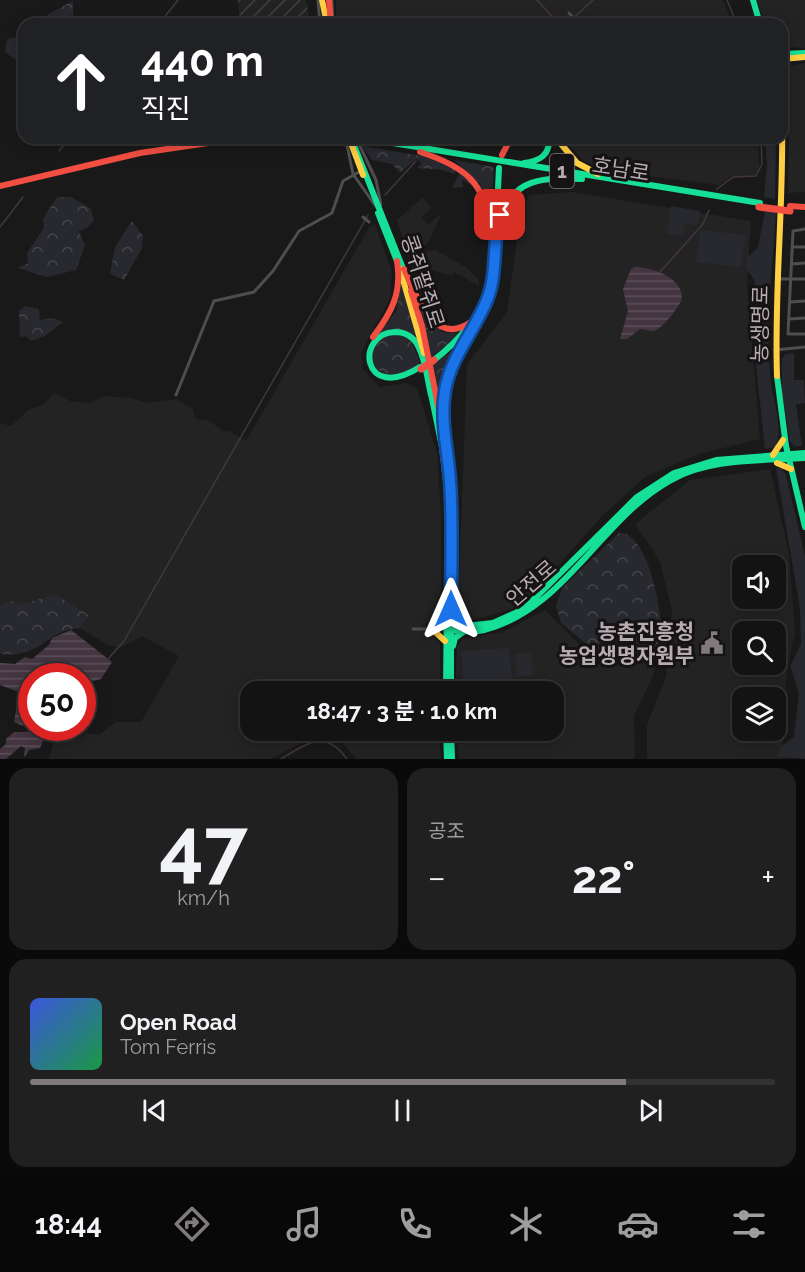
<!DOCTYPE html>
<html lang="ko">
<head>
<meta charset="utf-8">
<style>
  body { margin:0; font-family:Raleway,"Noto Sans KR",sans-serif; background:#202021; color:#f1f3f6; height:100vh; display:flex; flex-direction:column; font-size:22px; white-space:nowrap }
  * { box-sizing:border-box; margin:0 }
  p { font-size:20px; color:#9d9ea0 }
  .icon { flex:none; width:33px; height:33px; fill:none; stroke:currentColor; stroke-width:2; stroke-linecap:round; stroke-linejoin:round }
  .map { position:relative; height:759px; overflow:hidden }
  .drawer { display:flex; flex-direction:column; gap:9px; padding:9px; background:#0a0a0a; flex:1 }
  .drawer>* { flex:none }
  .hud { position:absolute; left:18px; top:18px; width:770px; height:126px; border-radius:18px; box-shadow:0 3px 15px #0003,0 0 0 2px #323233; background:#202124; color:#fff; overflow:hidden }
  .buttons { position:absolute; left:732px; top:555px; display:grid; gap:12px }
  .buttons a { display:grid; place-items:center; width:54px; height:54px; border-radius:12px; background:#131313; box-shadow:0 3px 15px #0003,0 0 0 2px #323233; font-size:30px }
  .speed { position:absolute; left:18px; top:663px; display:flex; gap:12px; font-size:30px; font-weight:700; text-align:center }
  .speed>* { display:grid; place-content:center; width:78px; height:78px; border-radius:50%; background:#131313; box-shadow:0 3px 15px #0003,0 0 0 2px #323233; line-height:1 }
  .speed .limit { border:9px solid #d22; background:#fff; color:#111 }
  .pin { position:absolute; display:grid; place-items:center; width:51px; height:51px; color:#fff; margin:-26px; border-radius:12px; box-shadow:0 3px 9px #0006 }
  .me { position:absolute; width:66px; margin:-33px; rotate:0deg; stroke-linejoin:round; filter:drop-shadow(0 0 4px #0008) }
  .turn { display:flex; align-items:center; gap:21px; height:126px; padding:0 24px; font-size:27px }
  .turn .icon { width:78px; height:78px; stroke-width:2.5 }
  .turn b { display:block; font-size:42px; line-height:51px }
  .big { font-size:45px; font-weight:700; line-height:1.1 }
  .drawer .widget { flex:1; display:flex; flex-direction:column; justify-content:center; gap:9px; min-width:0; padding:0 21px; border-radius:18px; background:#202021 }
  .drawer .dial { align-items:center; gap:0 }
  .dial b { font-size:78px; line-height:1 }
  .song { display:flex; align-items:center; gap:18px }
  .cover { width:72px; height:72px; border-radius:9px; background:linear-gradient(135deg,hsl(230 70% 55%),hsl(140 70% 35%)) }
  .played { height:6px; border-radius:3px; background:linear-gradient(90deg,#80797d 80%,#323233 80%) }
  .keys { display:flex; justify-content:space-around; direction:ltr }
  .heat { display:flex; justify-content:space-between; align-items:center; font-size:33px; direction:ltr }
  .drawer .tiles { flex:1; display:grid; gap:9px; grid-template-columns:1fr 1fr }
  .widget:last-child { grid-column:span 2 }
  .trip { position:absolute; left:240px; top:681px; width:324px; height:60px; border-radius:18px; background:#131313; box-shadow:0 3px 15px #0003,0 0 0 2px #323233; font-weight:700; line-height:60px; text-align:center }
  .tab-bar { display:flex; height:96px; justify-content:space-around; align-items:center; background:#080808; color:#9d9ea0 }
  .tab-bar .icon { width:42px; height:42px }
  .tab-bar .on { color:#80797d }
  .tab-bar b { font-size:27px; color:#f1f3f6 }
  .map>svg:first-child { display:block }
  .built { fill:#242323; fill-rule:evenodd }
  .industrial { fill:url(#industrial-furrows) }
  .forest { fill:url(#forest-crowns) }
  .green { fill:#28292f }
  .water { fill:url(#water-rules) }
  .lines { fill:none; stroke-linecap:round; stroke-linejoin:round }
  .stream { stroke:#443541; stroke-width:1.5 }
  .street { stroke:#4f4d4e; stroke-width:3 }
  .fast { stroke:#16e098; stroke-width:6 }
  .slow { stroke:#ffcf43; stroke-width:6 }
  .jam { stroke:#f24e42; stroke-width:6 }
  .fast-bridge { stroke:#16e098; stroke-width:7 }
  .jam-bridge { stroke:#f24e42; stroke-width:7 }
  .route-casing { stroke:#114b97; stroke-width:15 }
  .route { stroke:#1a73e8; stroke-width:10 }
  .labels { text-anchor:middle; dominant-baseline:central; stroke-width:6; stroke-linejoin:round; paint-order:stroke }
  .shield { fill:#151313; stroke:#877e83; stroke-width:1.5 }
  .shield-label { font-size:20px; font-weight:bold; fill:#b8acb3 }
  .street-label { font-size:21px; fill:#b8acb3; stroke:#151313 }
  .poi-label { font-size:21px; font-weight:bold; fill:#b8acb3; stroke:#151313; text-anchor:end }
</style>
</head>
<body>
<div class="map">
<svg width="805" height="759" viewBox="0 0 805 759">
  <defs>
    <pattern id="industrial-furrows" width="10" height="10" patternUnits="userSpaceOnUse" patternTransform="scale(1.5)"><rect width="10" height="10" fill="#242323"/><path d="M-1 1l2-2M0 10L10 0M9 11l2-2" fill="none" stroke="#424041"/></pattern>
    <pattern id="forest-crowns" width="20" height="18" patternUnits="userSpaceOnUse" patternTransform="scale(1.5)"><rect width="20" height="18" fill="#28292f"/><path d="M2 6a3 3 0 1 1 6 0M12 15a3 3 0 1 1 6 0" fill="none" stroke="#45454b"/></pattern>
    <pattern id="water-rules" width="6" height="5" patternUnits="userSpaceOnUse" patternTransform="scale(1.5)"><rect width="6" height="5" fill="#443541"/><path d="M0 2.5h6" fill="none" stroke="#5d505a"/></pattern>
  </defs>
  <rect width="100%" height="100%" fill="#191919"/>
  <path class="built" d="M336,0H723L733,24H336Z
    M757,0H805V48L782,47V24H765Z
    M805,63V192L788,193L789,140L782,67Z
    M562,138H758L759,168L756,174L750,177L731,176L719,185L608,171L584,161Z
    M572,192L751,221L747,284L760,439L699,454L645,477L600,518L535,592L511,609L482,618L463,620L459,617L458,606L467,364L507,312L521,212L529,195Z
    M423,197L432,208L422,217L428,225L439,215L441,216L428,243L409,257L397,220Z
    M375,224L392,272L390,298L361,353L363,369L379,387L406,383L417,388L437,453L441,512V594L438,619L426,623V635L434,636L440,644V691L250,692V730L439,731L441,759H356L342,742L326,735L307,740L271,759H49L54,741L63,736L77,739L87,733L99,735L116,722H141L179,656L142,636L120,648L108,645L80,628L89,615L55,594L24,604L11,602L0,605V423L11,426L28,410L43,405L54,393L70,401L89,403L105,396L131,398L147,403L176,399L192,408L196,419L208,420L223,431H229L246,441L370,226Z
    M436,250L467,268L479,280V286L454,272L452,276L435,271L421,263L424,251Z
    M770,469L789,554L795,632L786,678L782,759H647V725L666,676L672,612L660,561L635,524L690,480ZM742,566H776V598H742ZM742,632H776V664H742ZM742,698H776V730H742Z
    M545,610L600,665L623,666L655,662L654,674L634,716L635,759H459L457,731L554,730V692H455L457,645L464,638L503,632Z"/>
  <path class="industrial" d="M238,0H306L310,24H240Z"/>
  <path class="forest" d="M73,1V21L69,24H48L47,15Z
    M24,36V66L5,52L7,39Z
    M362,146L434,158L461,169L483,197L469,183L462,180L463,187L452,188L459,174L456,171L454,174L443,170L417,168L422,163L416,159L400,173L392,164L372,160Z
    M454,160L494,167L491,212L480,184Z
    M57,197H71L90,208L94,220L88,227L79,231L85,245L76,270L47,277L18,268L28,263L27,253L44,228L43,219Z
    M132,221L143,236L142,248L124,280L110,274L115,247Z
    M402,280L418,342L410,334H378L396,311Z
    M419,305L442,332L462,334L430,358Z
    M25,306L39,309L40,320L53,318L63,322L45,336L31,341L26,336L20,337L19,311Z
    M396,334L410,339L420,362C406,384 371,384 371,347L381,337Z
    M464,342L447,374L440,404L432,365Z
    M619,533C649,530 665,622 661,643C659,649 655,654 651,659L609,663L561,623L556,606L562,588Z
    M55,594L89,615L80,628C47,629 42,659 0,654V605L11,601L24,604Z"/>
  <path class="green" d="M765,138H776L775,199L764,197L767,165Z
    M671,206L700,211L698,225L685,224L683,236L667,234Z
    M765,211L776,212C773,268 764,327 771,383C773,400 784,430 775,447L765,449L755,356V281L745,267L748,257L758,247Z
    M701,230L746,235L741,267L696,262Z
    M794,353V380H804L805,403L796,404L802,446H794L790,441L782,392V359L785,354Z
    M776,468L782,469L786,475L805,556V759L777,757L782,746L794,737L799,692L790,666L801,644L800,609Z
    M509,648L512,681L464,686L461,651Z
    M531,653L533,675L517,677L515,654Z"/>
  <path class="water" d="M635,267C650,267 681,276 682,297C682,304 661,331 653,331C648,331 645,329 640,329L627,339H620L628,311L623,289L631,269Z
    M71,630L112,662L101,679L93,681L83,695L82,676H32V728H52L49,734L37,729L34,733L44,739L40,748L29,750L24,758L25,748L21,746L6,759H0V749L6,744V739L14,732H28L30,729L14,722L19,692L0,685V663L15,664L25,657L32,659L49,645L52,638Z"/>
  <g class="lines">
    <path class="stream" d="M537,0L559,24
      M727,0L737,24
      M159,24L178,0
      M567,24L593,0
      M437,141L441,138
      M59,151L70,138
      M717,189L733,177L756,176L762,164L761,138
      M385,195L416,161
      M0,227L23,197
      M660,272L703,224L709,210
      M108,659L124,641L368,215
      M281,759C307,743 326,729 347,759"/>
    <path class="street" d="M318,0L320,24
      M332,0L333,24
      M569,13L577,22
      M346,140L353,174L377,208
      M358,142L376,180L381,205L379,206
      M363,217L369,222
      M805,229L793,231L788,334H805
      M793,247H805
      M792,264L805,263
      M777,279H805
      M790,302L805,301
      M789,319L805,318
      M775,350L805,347
      M176,395L214,301L254,292L273,271L299,231L332,213L343,181L359,172
      M413,629H445"/>
    <path class="fast" d="M753,0L760,24
      M782,54L805,53
      M362,138L760,203
      M352,140L404,271
      M524,163C540,161 550,155 549,138
      M378,213L397,261
      M498,219C514,178 543,177 582,179
      M434,360C507,304 494,251 499,168
      M420,367C361,404 355,333 395,332C405,332 414,337 418,346C426,360 427,379 431,395
      M777,376L786,446L805,527
      M431,394L442,447L448,498L446,692
      M443,431L451,496V692
      M448,628L493,623L524,609L637,497L674,473L716,460L805,453
      M448,630C459,630 473,633 484,630C566,609 600,519 671,480C710,458 761,461 805,458
      M453,646L455,638L463,632
      M446,730L447,759
      M451,730L452,759"/>
    <path class="slow" d="M322,0L327,24
      M782,59L805,57
      M326,138H336
      M349,138L363,175
      M556,138L577,163L598,174
      M400,269L424,353
      M777,376C774,290 784,204 782,118
      M773,455L783,440
      M777,463L791,469
      M445,613L441,622L432,629L445,641"/>
    <path class="jam" d="M329,0L331,24
      M420,152C464,166 485,182 491,229
      M502,155L511,138
      M0,186L140,153L242,138
      M790,206L805,207
      M404,269C417,297 434,348 471,322
      M411,291L422,326L441,420
      M373,337C392,312 402,293 397,261
      M443,432C443,396 453,368 469,336
      M453,613L457,623L464,625"/>
    <path class="fast-bridge" d="M336,138L366,142"/>
    <path class="jam-bridge" d="M759,207L790,211
      M421,369L434,360"/>
  </g>
  <g class="lines">
    <g class="route-casing">
      <path id="route" d="M451,609C451,566 453,524 450,481C448,450 440,422 445,391C450,358 475,330 487,300C498,273 492,243 500,215"/>
    </g>
    <use href="#route" class="route"/>
  </g>
  <defs>
    <g id="civic-bare" transform="scale(1.8)"><path d="M-.6-6.5H3V-4.5H.6V-3L4-1V1h2V6H-6V1h2V-1L-.6-3ZM-1.2 2.5V6h2.4V2.5Z" fill="#80797d" stroke="#151313" stroke-width="2.5" paint-order="stroke"/></g>
  </defs>
  <g fill-rule="evenodd">
    <use href="#civic-bare" x="712" y="643"/>
  </g>
  <g class="labels">
    <rect class="shield" x="550" y="154" width="24" height="34" rx="4.5"/>
    <g class="shield-label">
      <text x="562" y="171">1</text>
    </g>
    <g class="street-label">
      <text transform="translate(621 169) rotate(9)">호남로</text>
      <text transform="translate(423 281) rotate(72)">콩쥐팥쥐로</text>
      <text transform="translate(760 324) rotate(-89)">농생명로</text>
      <text transform="translate(531 583) rotate(-41)">안전로</text>
    </g>
    <g class="poi-label">
      <text x="694" y="631">농촌진흥청<tspan x="694" dy="24">농업생명자원부</tspan></text>
    </g>
  </g>
</svg>
<div class="buttons">
<a><svg class="icon" aria-label="sound" viewBox="0 0 24 24"><path d="M4 9h4l5-4v14l-5-4H4zM17 9q2 3 0 6"/></svg></a>
<a><svg class="icon" aria-label="search" viewBox="0 0 24 24"><circle cx="10" cy="10" r="6"/><path d="M15 15l6 6"/></svg></a>
<a><svg class="icon" aria-label="layers" viewBox="0 0 24 24"><path d="M12 4l9 5-9 5-9-5zM3 14l9 5 9-5"/></svg></a>
</div>
<div class="speed"><div class="limit">50</div></div>
<div class="pin" style="left:500px;top:215px;background:#d93025"><svg class="icon" aria-label="arrive" viewBox="0 0 24 24"><path d="M6 21V4h12l-3 4 3 4H6"/></svg></div>
<svg class="me" style="left:451px;top:609px" viewBox="-20 -20 40 40"><path d="M0-17L14 15 0 8-14 15z" fill="#1a73e8" stroke="#fff" stroke-width="4"/></svg>
<div class="trip">18:47 · 3 분 · 1.0 km</div>
<div class="hud">
<div class="turn"><svg class="icon" aria-label="ahead" viewBox="0 0 24 24"><path d="M12 20V5M6 11l6-6 6 6"/></svg><div><b>440 m</b>직진</div></div>
</div>
</div>
<section class="drawer">
<div class="tiles">
<div class="widget dial"><b>47</b><p>km/h</p></div>
<div class="widget"><p>공조</p>
<div class="heat"><a>−</a><b class="big">22°</b><a>+</a></div>
</div>
<div class="widget">
<div class="song"><i class="cover"></i><div><b>Open Road</b><p>Tom Ferris</p></div></div>
<div class="played"></div>
<div class="keys"><svg class="icon" aria-label="previous" viewBox="0 0 24 24"><path d="M18 5L8 12l10 7zM5 5v14"/></svg><svg class="icon" aria-label="pause" viewBox="0 0 24 24"><path d="M8 5v14M16 5v14"/></svg><svg class="icon" aria-label="next" viewBox="0 0 24 24"><path d="M6 5l10 7-10 7zM19 5v14"/></svg></div>
</div>
</div>
</section>
<nav class="tab-bar">
<b>18:44</b>
<svg class="icon on" aria-label="directions" viewBox="0 0 24 24"><path d="M12 3l9 9-9 9-9-9zM9 14v-3h6M13 9l2 2-2 2"/></svg>
<svg class="icon" aria-label="music" viewBox="0 0 24 24"><path d="M9 18V5l10-2v13"/><circle cx="6" cy="18" r="3"/><circle cx="16" cy="16" r="3"/></svg>
<svg class="icon" aria-label="phone" viewBox="0 0 24 24"><path d="M5 4h4l2 5-3 2q2 4 5 5l2-3 5 2v4C11 20 4 13 5 4z"/></svg>
<svg class="icon" aria-label="climate" viewBox="0 0 24 24"><path d="M12 3v18M4 7l16 10M4 17L20 7"/></svg>
<svg class="icon" aria-label="car" viewBox="0 0 24 24"><path d="M5 17H2v-5l4-1 3-4h7l3 4 3 1v5h-3M9 17h6M6 11h13"/><circle cx="7" cy="17" r="2"/><circle cx="17" cy="17" r="2"/></svg>
<svg class="icon" aria-label="filters" viewBox="0 0 24 24"><path d="M4 7h16M4 17h16"/><circle cx="9" cy="7" r="2"/><circle cx="15" cy="17" r="2"/></svg>
</nav>
</body>
</html>
